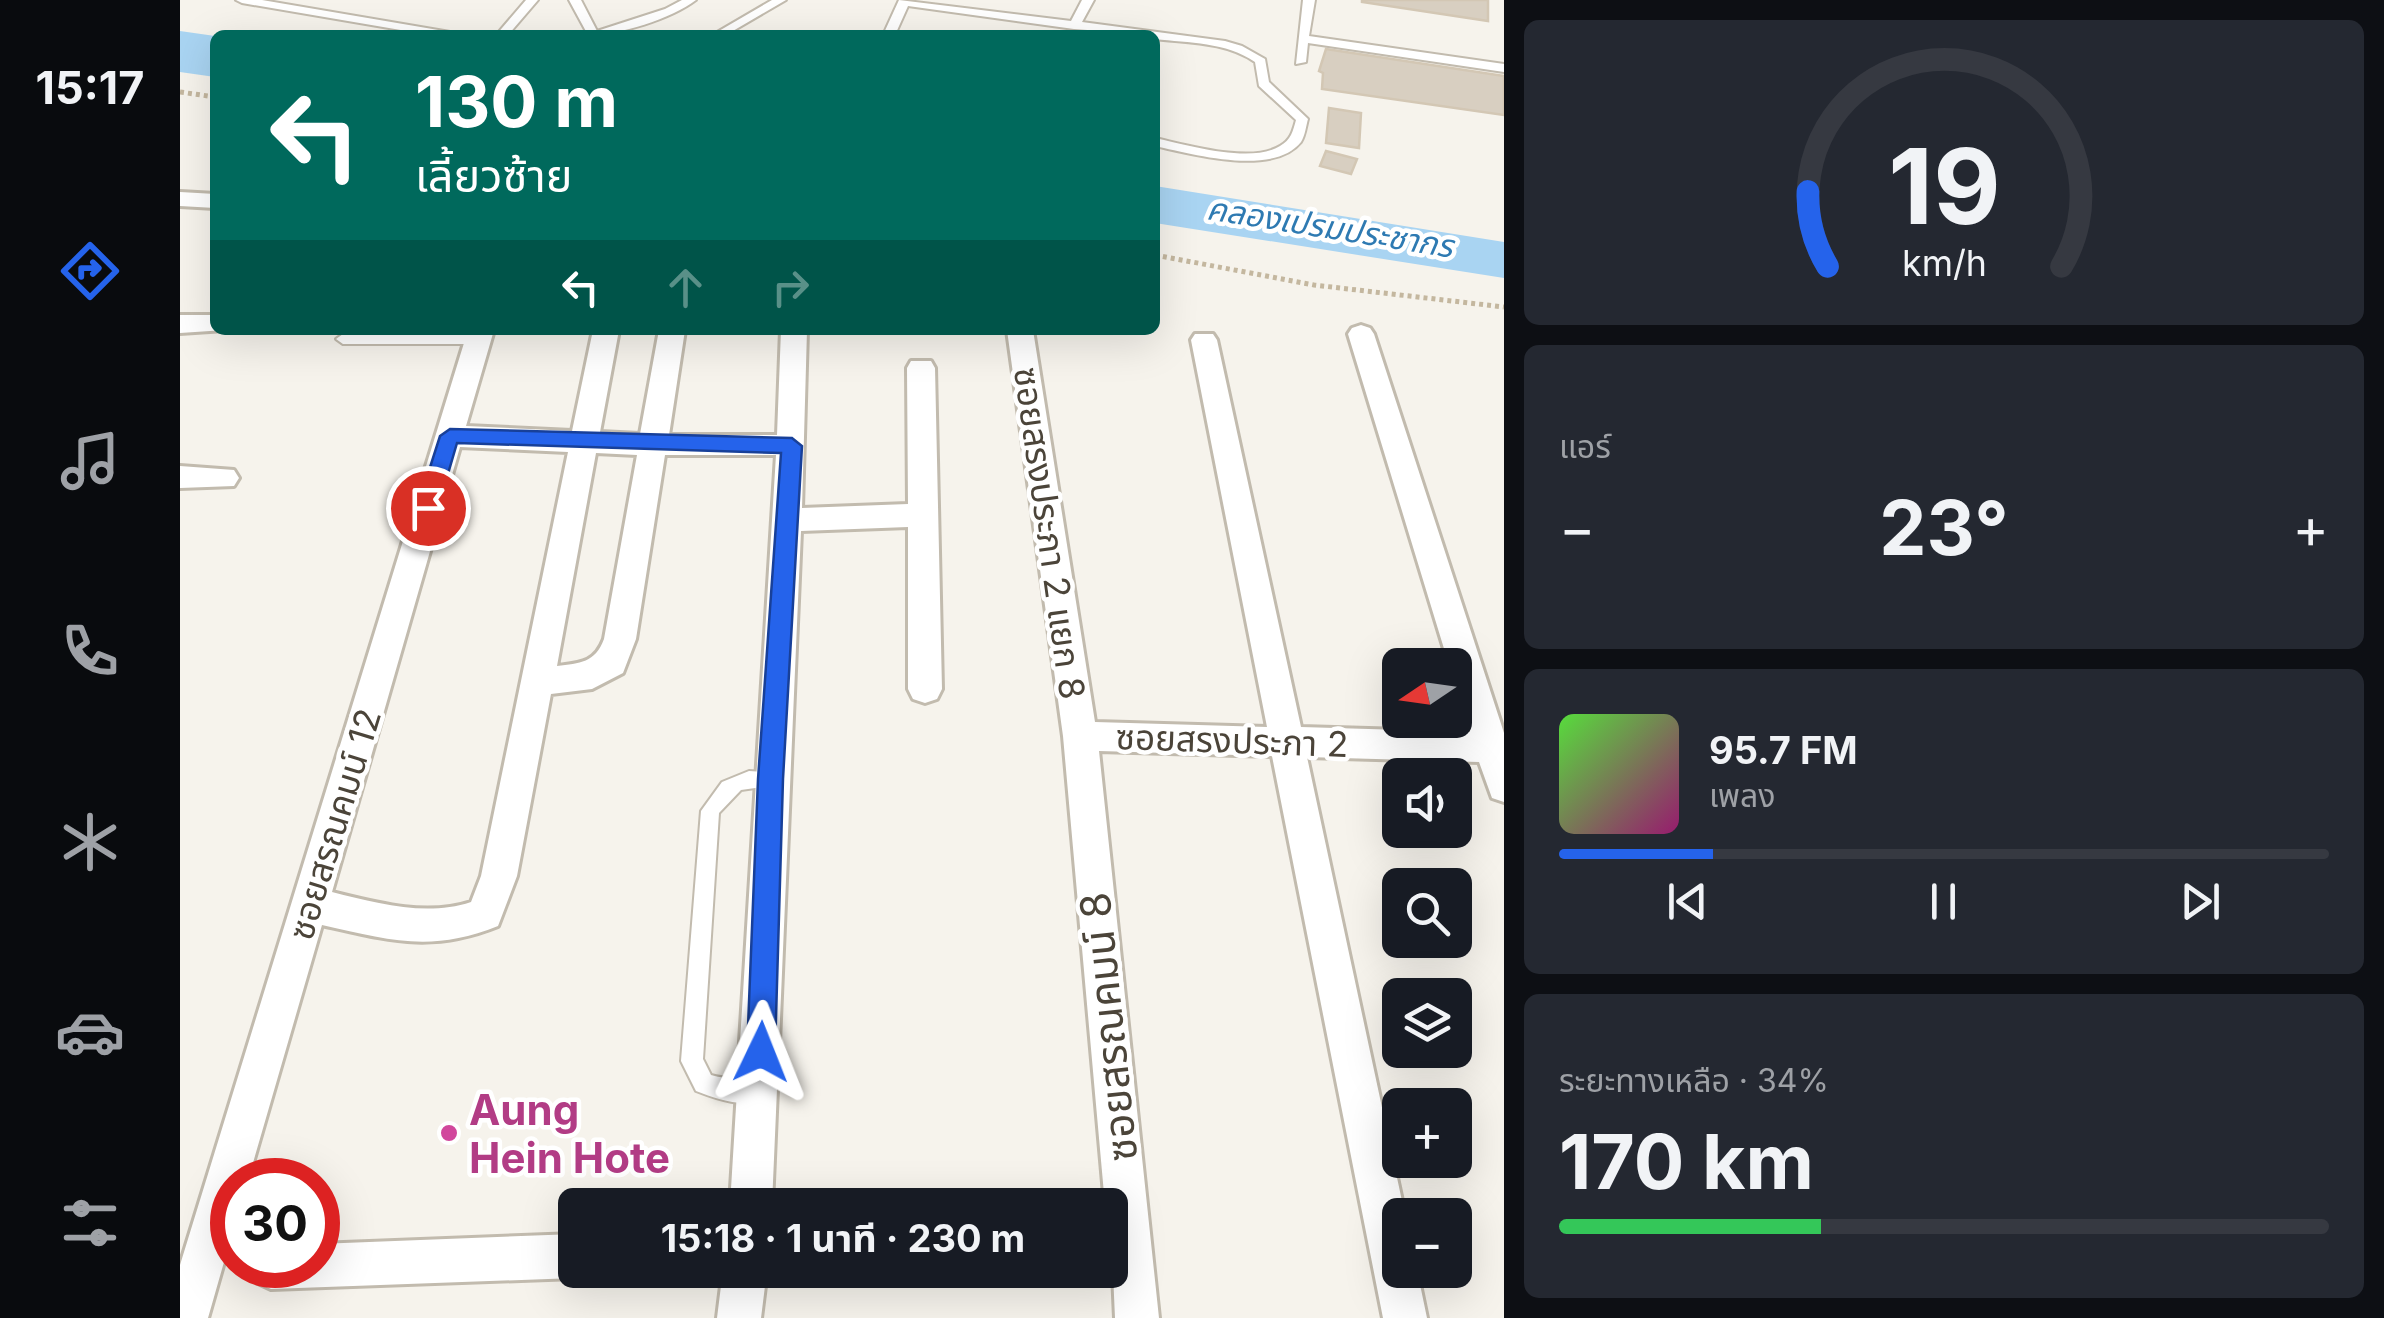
<!DOCTYPE html>
<html lang="th">
<head>
<meta charset="utf-8">
<style>
  body { margin:0; font-family:Inter,"Noto Sans Thai",sans-serif; background:#242831; color:#f1f3f6; height:100vh; display:flex; flex-direction:column; font-size:38px; white-space:nowrap }
  * { box-sizing:border-box; margin:0 }
  p { font-size:32px; color:#9ea1a6 }
  .icon { flex:none; width:55px; height:55px; fill:none; stroke:currentColor; stroke-width:2; stroke-linecap:round; stroke-linejoin:round }
  .map { position:relative; flex:1; overflow:hidden }
  .drawer { display:flex; flex-direction:column; gap:20px; padding:20px; background:#0d0f14; width:880px }
  .drawer>* { flex:none }
  .top-card { position:absolute; left:30px; top:30px; width:950px; height:305px; border-radius:15px; box-shadow:0 10px 40px #0002; background:#00695c; color:#fff; overflow:hidden }
  .needle { width:65px; rotate:257deg }
  .tools { position:absolute; left:1202px; top:648px; display:grid; gap:20px }
  .tools a { display:grid; place-items:center; width:90px; height:90px; border-radius:15px; background:#171b24; box-shadow:0 10px 40px #0002; font-size:50px }
  .speed { position:absolute; left:30px; top:1158px; display:flex; gap:20px; font-size:50px; font-weight:700; text-align:center }
  .speed>* { display:grid; place-content:center; width:130px; height:130px; border-radius:50%; background:#171b24; box-shadow:0 10px 40px #0002; line-height:1 }
  .speed .limit { border:15px solid #d22; background:#fff; color:#111 }
  .pin { position:absolute; display:grid; place-items:center; width:85px; height:85px; color:#fff; margin:-42px; border:5px solid #fff; border-radius:50%; box-shadow:0 2px 10px #0007 }
  .me { position:absolute; width:110px; margin:-55px; rotate:2deg; stroke-linejoin:round; filter:drop-shadow(0 0 8px #0008) }
  .turn { display:flex; align-items:center; gap:35px; height:210px; padding:0 40px; font-size:45px }
  .turn .icon { width:130px; height:130px; stroke-width:2.5 }
  .turn b { display:block; font-size:70px; line-height:85px }
  .lanes { display:flex; align-items:center; height:95px; padding:0 40px; background:#0003; justify-content:center; gap:50px; direction:ltr }
  .lanes .off { opacity:.35 }
  .big { font-size:75px; font-weight:700; line-height:1.1 }
  .drawer .tile { flex:1; display:flex; flex-direction:column; justify-content:center; gap:15px; min-width:0; padding:0 35px; border-radius:15px; background:#242831 }
  .drawer .dial { align-items:center; gap:0 }
  .dial svg { height:260px; overflow:visible; fill:none; stroke:#363941; stroke-width:7; stroke-linecap:round; text-anchor:middle }
  .dial text { fill:#f1f3f6; stroke:none }
  .song { display:flex; align-items:center; gap:30px }
  .cover { width:120px; height:120px; border-radius:15px; background:linear-gradient(135deg,hsl(110 70% 55%),hsl(320 70% 35%)) }
  .played { height:10px; border-radius:5px; background:linear-gradient(90deg,#2563eb 20%,#363941 20%) }
  .keys { display:flex; justify-content:space-around; direction:ltr }
  .heat { display:flex; justify-content:space-between; align-items:center; font-size:55px; direction:ltr }
  .charge { height:15px; border-radius:8px; background:linear-gradient(90deg,#34c759 34%,#363941 0) }
  .trip { position:absolute; left:378px; top:1188px; width:570px; height:100px; border-radius:15px; background:#171b24; box-shadow:0 10px 40px #0002; font-weight:700; line-height:100px; text-align:center }
  main { display:flex; flex:1; min-height:0 }
  .menu { display:flex; flex-direction:column; width:180px; justify-content:space-around; align-items:center; background:#090b0e; color:#9ea1a6 }
  .menu .icon { width:70px; height:70px }
  .menu .current { color:#2563eb }
  .menu b { font-size:45px; color:#f1f3f6 }
  .map>svg:first-child { display:block }
  .water { fill:#a9d4f2 }
  .building { fill:#d8cfc1; stroke:#d3c7b4; stroke-width:2.5 }
  .lines { fill:none; stroke-linecap:round; stroke-linejoin:round }
  .service-casing { stroke:#c2bbae; stroke-width:4 }
  .minor-casing { stroke:#c2bbae; stroke-width:6 }
  .path { stroke:#c4b79f; stroke-width:5; stroke-dasharray:4 4; stroke-linecap:butt }
  .service { fill:#fff; fill-rule:evenodd }
  .minor { fill:#fff; fill-rule:evenodd }
  .route { fill:#2563eb; stroke:#184099; stroke-width:2.5 }
  .hotel-dot { fill:#d1479c; stroke:#fff; stroke-width:4 }
  .labels { text-anchor:middle; dominant-baseline:central; stroke-width:9; stroke-linejoin:round; paint-order:stroke }
  .far-water-label { font-size:32px; font-style:italic; fill:#2e7ab2; stroke:#fff }
  .street-label { font-size:35px; fill:#4b4439; stroke:#fff }
  .near-street-label { font-size:42px; fill:#4b4439; stroke:#fff }
  .near-hotel-label { font-size:42px; font-weight:bold; fill:#b23c85; stroke:#fff; text-anchor:start }
</style>
</head>
<body>
<main>
<nav class="menu">
<b>15:17</b>
<svg class="icon current" aria-label="directions" viewBox="0 0 24 24"><path d="M12 3l9 9-9 9-9-9zM9 14v-3h6M13 9l2 2-2 2"/></svg>
<svg class="icon" aria-label="music" viewBox="0 0 24 24"><path d="M9 18V5l10-2v13"/><circle cx="6" cy="18" r="3"/><circle cx="16" cy="16" r="3"/></svg>
<svg class="icon" aria-label="phone" viewBox="0 0 24 24"><path d="M5 4h4l2 5-3 2q2 4 5 5l2-3 5 2v4C11 20 4 13 5 4z"/></svg>
<svg class="icon" aria-label="climate" viewBox="0 0 24 24"><path d="M12 3v18M4 7l16 10M4 17L20 7"/></svg>
<svg class="icon" aria-label="car" viewBox="0 0 24 24"><path d="M5 17H2v-5l4-1 3-4h7l3 4 3 1v5h-3M9 17h6M6 11h13"/><circle cx="7" cy="17" r="2"/><circle cx="17" cy="17" r="2"/></svg>
<svg class="icon" aria-label="filters" viewBox="0 0 24 24"><path d="M4 7h16M4 17h16"/><circle cx="9" cy="7" r="2"/><circle cx="15" cy="17" r="2"/></svg>
</nav>
<div class="map">
<svg width="1324" height="1318" viewBox="0 0 1324 1318">
  <rect width="100%" height="100%" fill="#f6f3ec"/>
  <path class="water" d="M0,31L35,36V77L0,72Z
    M975,186L1324,242V278L975,223Z"/>
  <path class="building" d="M1182,0H1308V21L1182,2Z
    M1146,49L1324,76V115L1142,89L1143,73L1139,71Z
    M1149,108L1181,113L1179,148L1146,143Z
    M1146,151L1177,159L1171,174L1140,166Z"/>
  <g class="lines">
    <g class="service-casing">
      <path id="service" d="M56,0H82L270,32L276,35H250L62,3Z
        M346,0H358L328,35H316Z
        M389,0H401L417,31L485,9L502,0H516C491,19 439,35 408,35Z
        M592,0H606L546,35H532Z
        M719,0L891,21L902,0H914L902,22L1045,41L1062,46L1085,59L1089,82L1128,119C1126,126 1125,136 1121,142C1093,177 1012,154 975,146V138C1007,145 1071,164 1100,146C1111,140 1113,131 1116,120L1079,86L1075,62C1046,42 1009,43 975,39V35L894,29L728,6L715,35H703Z
        M1123,0H1135L1129,36L1324,64V72L1128,43L1126,62L1116,64Z
        M163,334H298L305,339L298,344H163L156,339Z
        M569,771L597,773L599,779L597,785L561,790L539,813L523,1059L531,1075C550,1081 569,1076 587,1083L590,1091L587,1099C563,1108 539,1100 516,1091L501,1061L521,811L542,782Z"/>
    </g>
    <g class="minor-casing">
      <path id="minor" d="M0,192L35,194V208L0,206Z
        M0,315H35V330H45L0,333Z
        M1181,325L1190,328L1194,334L1324,733V802L1312,798L1299,762L1127,757L1225,1215H1220V1270H1237L1247,1318H1203L1092,756L919,751L979,1318H935L930,1205H925L883,736L827,330H853L915,722L1087,727L1011,340L1015,334H1033L1037,340L1121,727L1290,732L1275,684V665H1269L1168,334L1172,328Z
        M288,330H314L286,426L392,431L413,330H439L420,432L460,434L479,330H505L489,435H597L601,330H627L622,508L728,504L727,368L731,361H751L755,368L762,689L757,699L745,703L733,699L728,689V527L621,531L592,1205H550L596,455H485L456,639L443,673L412,689L371,694L337,876L318,926C251,953 209,940 142,925L68,1180H52V1234L28,1318H0V1265ZM280,447L388,452L301,876L291,902C246,917 196,903 152,892ZM416,453L457,455L424,639C415,663 400,663 377,666Z
        M0,466L54,470L59,478L54,486L0,488Z
        M395,1234V1270H411L395,1278L91,1289L76,1282L69,1267L138,1265V1244Z
        M543,1270H587L581,1318H537Z"/>
    </g>
    <path class="path" d="M0,92L35,97
      M975,255L1134,285L1324,307"/>
    <use href="#service" class="service"/>
    <use href="#minor" class="minor"/>
  </g>
  <path class="route" d="M270,429L612,438L622,446L603,779L595,1052L591,1062L581,1066L571,1062L567,1052L578,779L601,453L277,443L258,508L248,516L237,508L260,436Z"/>
  <circle class="hotel-dot" cx="269" cy="1133" r="10"/>
  <g class="labels">
    <g class="far-water-label">
      <text transform="translate(1150 227) rotate(9)">คลองเปรมประชากร</text>
    </g>
    <g class="street-label">
      <text transform="translate(870 533) rotate(82)">ซอยสรงประภา 2 แยก 8</text>
      <text transform="translate(1052 740) rotate(2)">ซอยสรงประภา 2</text>
      <text transform="translate(154 824) rotate(-73)">ซอยสรณคมน์ 12</text>
    </g>
    <g class="near-street-label">
      <text transform="translate(928 1027) rotate(-96)">ซอยสรณคมน์ 8</text>
    </g>
    <g class="near-hotel-label">
      <text x="289" y="1109">Aung<tspan x="289" dy="48">Hein Hote</tspan></text>
    </g>
  </g>
</svg>
<div class="tools">
<a><svg class="needle" viewBox="-14 -14 28 28"><path d="M0-13l5 13h-10z" fill="#e53935"/><path d="M0 13l5-13h-10z" fill="#9ea1a6"/></svg></a>
<a><svg class="icon" aria-label="sound" viewBox="0 0 24 24"><path d="M4 9h4l5-4v14l-5-4H4zM17 9q2 3 0 6"/></svg></a>
<a><svg class="icon" aria-label="search" viewBox="0 0 24 24"><circle cx="10" cy="10" r="6"/><path d="M15 15l6 6"/></svg></a>
<a><svg class="icon" aria-label="layers" viewBox="0 0 24 24"><path d="M12 4l9 5-9 5-9-5zM3 14l9 5 9-5"/></svg></a>
<a>+</a>
<a>−</a>
</div>
<div class="speed"><div class="limit">30</div></div>
<div class="pin" style="left:248px;top:508px;background:#d93025"><svg class="icon" aria-label="arrive" viewBox="0 0 24 24"><path d="M6 21V4h12l-3 4 3 4H6"/></svg></div>
<svg class="me" style="left:581px;top:1052px" viewBox="-20 -20 40 40"><path d="M0-17L14 15 0 8-14 15z" fill="#2563eb" stroke="#fff" stroke-width="4"/></svg>
<div class="trip">15:18 · 1 นาที · 230 m</div>
<div class="top-card">
<div class="turn"><svg class="icon" aria-label="left" viewBox="0 0 24 24"><path d="M17 20v-9H6M10 6l-5 5 5 5"/></svg><div><b>130 m</b>เลี้ยวซ้าย</div></div>
<div class="lanes"><svg class="icon" aria-label="left" viewBox="0 0 24 24"><path d="M17 20v-9H6M10 6l-5 5 5 5"/></svg><svg class="icon off" aria-label="ahead" viewBox="0 0 24 24"><path d="M12 20V5M6 11l6-6 6 6"/></svg><svg class="icon off" aria-label="right" viewBox="0 0 24 24"><path d="M7 20v-9h11M14 6l5 5-5 5"/></svg></div>
</div>
</div>
<section class="drawer">
<div class="tile dial"><svg viewBox="0 0 100 80">
<path d="M14 69A42 42 0 1 1 86 69"/>
<path d="M14 69A42 42 0 0 1 8 46" stroke="#2563eb"/>
<text x="50" y="56" font-size="32" font-weight="700">19</text>
<text x="50" y="72" font-size="11">km/h</text>
</svg></div>
<div class="tile"><p>แอร์</p>
<div class="heat"><a>−</a><b class="big">23°</b><a>+</a></div>
</div>
<div class="tile">
<div class="song"><i class="cover"></i><div><b>95.7 FM</b><p>เพลง</p></div></div>
<div class="played"></div>
<div class="keys"><svg class="icon" aria-label="previous" viewBox="0 0 24 24"><path d="M18 5L8 12l10 7zM5 5v14"/></svg><svg class="icon" aria-label="pause" viewBox="0 0 24 24"><path d="M8 5v14M16 5v14"/></svg><svg class="icon" aria-label="next" viewBox="0 0 24 24"><path d="M6 5l10 7-10 7zM19 5v14"/></svg></div>
</div>
<div class="tile"><p>ระยะทางเหลือ · 34%</p><b class="big">170 km</b><div class="charge"></div></div>
</section>
</main>
</body>
</html>
